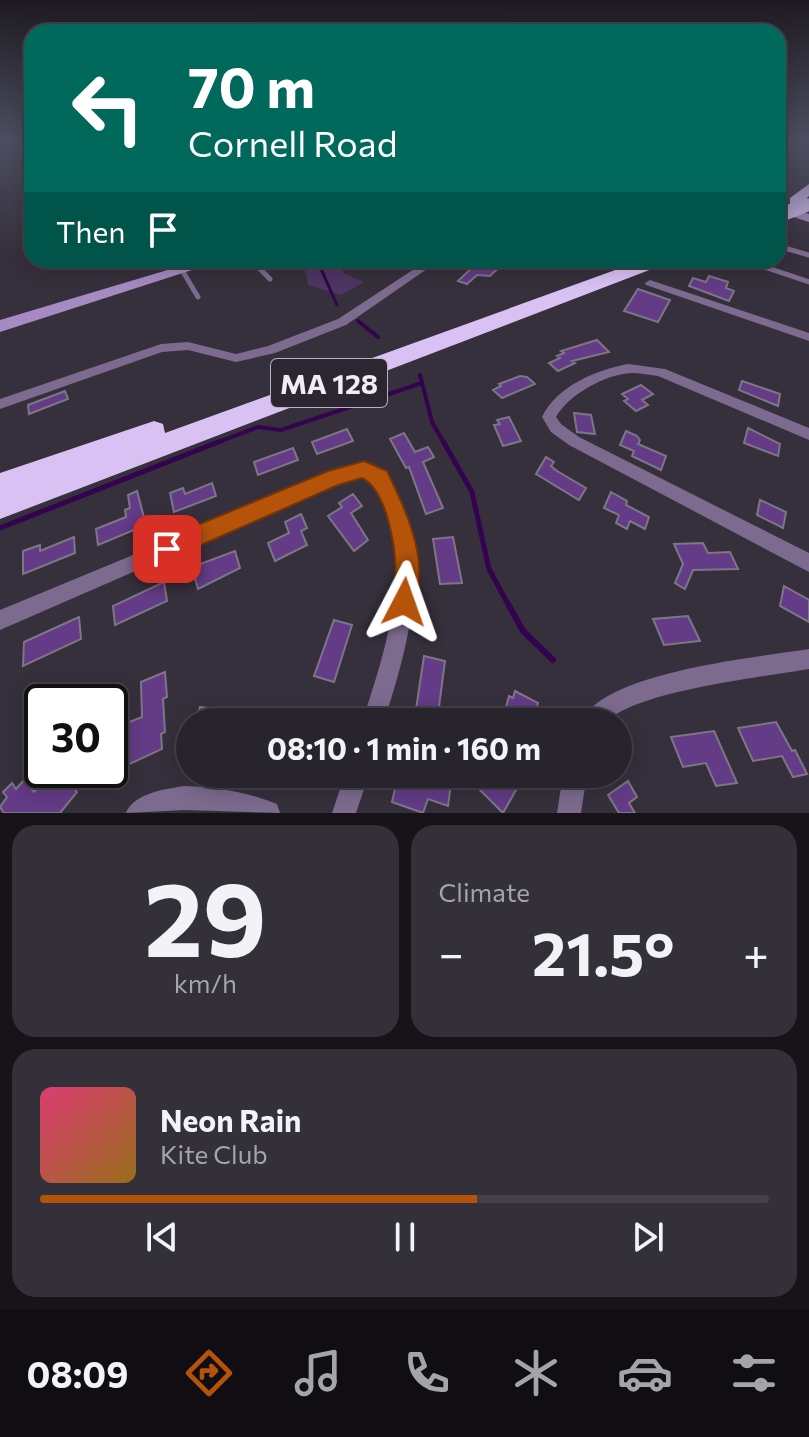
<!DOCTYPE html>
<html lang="en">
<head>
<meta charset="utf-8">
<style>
  body { margin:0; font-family:Commissioner,sans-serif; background:#343039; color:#f1f3f6; height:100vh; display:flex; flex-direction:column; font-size:30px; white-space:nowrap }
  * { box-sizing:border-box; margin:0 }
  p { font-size:26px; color:#a5a4aa }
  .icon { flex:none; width:44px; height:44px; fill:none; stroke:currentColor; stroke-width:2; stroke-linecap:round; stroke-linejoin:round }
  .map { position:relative; height:813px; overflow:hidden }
  .panel { display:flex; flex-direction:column; gap:12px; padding:12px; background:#161419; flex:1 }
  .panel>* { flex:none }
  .banner { position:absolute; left:24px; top:24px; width:762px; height:244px; border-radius:24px; box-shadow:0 4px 20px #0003,0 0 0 2px #444149; background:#00695c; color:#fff; overflow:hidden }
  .speed { position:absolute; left:24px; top:684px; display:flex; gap:16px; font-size:40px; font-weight:700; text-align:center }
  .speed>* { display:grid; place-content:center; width:104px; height:104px; border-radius:50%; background:#28242d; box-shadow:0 4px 20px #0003,0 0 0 2px #444149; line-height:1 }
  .speed .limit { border:4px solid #111; border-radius:12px; background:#fff; color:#111 }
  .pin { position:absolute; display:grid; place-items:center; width:68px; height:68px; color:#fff; margin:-34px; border-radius:16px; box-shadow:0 4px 12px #0006 }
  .me { position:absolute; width:88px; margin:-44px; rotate:4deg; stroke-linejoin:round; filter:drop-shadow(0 0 6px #0008) }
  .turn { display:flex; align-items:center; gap:28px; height:168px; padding:0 32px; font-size:36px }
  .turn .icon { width:104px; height:104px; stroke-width:2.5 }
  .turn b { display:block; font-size:56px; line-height:68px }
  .then { display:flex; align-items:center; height:76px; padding:0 32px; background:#0003; gap:16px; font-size:30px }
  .big { font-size:60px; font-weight:700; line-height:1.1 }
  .panel .card { flex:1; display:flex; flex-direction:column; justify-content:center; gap:12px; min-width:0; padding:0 28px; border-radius:24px; background:#343039 }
  .panel .dial { align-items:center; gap:0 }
  .dial b { font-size:104px; line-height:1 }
  .song { display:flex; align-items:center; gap:24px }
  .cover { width:96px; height:96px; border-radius:12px; background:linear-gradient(135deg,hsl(340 70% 55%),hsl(40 70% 35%)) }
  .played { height:8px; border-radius:4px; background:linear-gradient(90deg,#b45309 60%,#444149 60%) }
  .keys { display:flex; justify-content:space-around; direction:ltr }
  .heat { display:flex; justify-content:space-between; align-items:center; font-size:44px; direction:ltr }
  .panel .tiles { flex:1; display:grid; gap:12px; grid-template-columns:1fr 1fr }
  .card:last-child { grid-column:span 2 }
  .trip { position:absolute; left:176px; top:708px; width:456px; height:80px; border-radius:40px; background:#28242d; box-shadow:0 4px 20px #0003,0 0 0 2px #444149; font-weight:700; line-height:80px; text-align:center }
  .tab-bar { display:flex; height:128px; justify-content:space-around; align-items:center; background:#100e12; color:#a5a4aa }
  .tab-bar .icon { width:56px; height:56px }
  .tab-bar .selected { color:#b45309 }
  .tab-bar b { font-size:36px; color:#f1f3f6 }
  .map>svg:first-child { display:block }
  .green { fill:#4e3664 }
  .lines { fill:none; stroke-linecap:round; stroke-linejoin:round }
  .stream-far3 { stroke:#330350; stroke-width:3 }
  .stream-far2 { stroke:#330350; stroke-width:4 }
  .stream-far1 { stroke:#330350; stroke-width:5 }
  .stream { stroke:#330350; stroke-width:6 }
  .building { fill:#643b87; stroke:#7d7685; stroke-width:2 }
  .lane { stroke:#7c6b8e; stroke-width:5 }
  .street { fill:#7c6b8e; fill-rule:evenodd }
  .secondary { fill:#a68ac1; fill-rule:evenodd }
  .highway { fill:#dac1f4; fill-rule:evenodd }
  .highway-bridge { stroke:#dac1f4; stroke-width:14 }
  .route { fill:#b45309; stroke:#753606; stroke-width:2 }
  .labels { text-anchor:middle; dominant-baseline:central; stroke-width:8; stroke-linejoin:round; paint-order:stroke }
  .shield { fill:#2c2632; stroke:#b6b1ba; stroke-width:2 }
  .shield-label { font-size:28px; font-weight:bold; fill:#f1edf5 }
</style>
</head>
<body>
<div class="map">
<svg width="809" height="813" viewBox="0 0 809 813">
  <rect width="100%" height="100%" fill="#36303c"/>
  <path class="green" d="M303,260H342L343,273L364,282L341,295L308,285Z"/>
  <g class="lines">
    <path class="stream-far3" d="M312,260L322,271L337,305"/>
    <path class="stream-far2" d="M358,321L378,337
      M420,375L432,422L444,443
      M216,443L258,427L281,430L422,383"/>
    <path class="stream-far1" d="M443,441L472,492L489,569L509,606
      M0,528L221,441"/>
    <path class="stream" d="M508,604L523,631L553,660"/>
  </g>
  <path class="building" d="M480,260H507L490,276L477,275L467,284L458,281Z
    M709,276L728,282L726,288L734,291L729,301L689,286L693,278L706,282Z
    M638,289L670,300L658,322L624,311Z
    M597,340L609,352L572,361L575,363L558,371L549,363L560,358L557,356L564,353L561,351Z
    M520,376L527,377L535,384L502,398L493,390L501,386L499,384Z
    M742,381L780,394L778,406L739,390Z
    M641,385L653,394L642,400L648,405L636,411L624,401L628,399L622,394Z
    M65,391L68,399L29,414L28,405Z
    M574,413L591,415L595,434L577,432Z
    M509,417L521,441L503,446L494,425L500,424L497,420Z
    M748,428L780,444L778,456L744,443Z
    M347,429L353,441L317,454L312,442Z
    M626,431L637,436L640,440L638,444L666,456L661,470L632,456L634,451L620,445Z
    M404,433L415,452L428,447L434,457L423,462L443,508L426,514L409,467L406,468L390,439Z
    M293,448L298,460L258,475L254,462Z
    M546,457L554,462L551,466L557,471L586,488L579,500L536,474Z
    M212,483L216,496L174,512L170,493L183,488L185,494Z
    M137,491L146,525L98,545L96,529L126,517L125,510L130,508L128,495Z
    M611,492L627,501L626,505L649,517L645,529L630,521L627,529L616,523L619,515L604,508Z
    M353,494L362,506L351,513L368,540L354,551L328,516L342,507L339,503Z
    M760,500L786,512L783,528L757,515Z
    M301,514L307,528L301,531L307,545L275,561L268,543L289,533L285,522Z
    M74,537L75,553L23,574V551L40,545V551Z
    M453,537L462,583L440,584L433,539Z
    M703,543L708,553L730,552L738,569L693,570L685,589L675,583L683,564L674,544Z
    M235,551L240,568L198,589L192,567Z
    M164,582L167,601L115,625L113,606Z
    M784,586L809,600V622L780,606Z
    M688,616L700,641L664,645L653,619Z
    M79,617L81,639L23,666L24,642Z
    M334,620L352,625L334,682L314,676Z
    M424,656L445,661L437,722L415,716Z
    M165,672L167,697L163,699L165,732L161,734L162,749L110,773V742L128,734L127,723L142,717L141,682Z
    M515,691L538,703L534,722H503L495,718L498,707L505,711L509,696L513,698Z
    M200,707L240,712L237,722H195Z
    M776,722L792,751L795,750L807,774L793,777L782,756L753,761L738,728Z
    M714,731L737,783L716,786L706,763L683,767L671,737Z
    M50,774L56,781L61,774L77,792L60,813H4L0,807L7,797L3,792L12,783L16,789L24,780L34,792Z
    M398,774H410L438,784L440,774L452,777L448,806L428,799L423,813L392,802Z
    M488,774H525L503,813L479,789Z
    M628,781L637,797L629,803L635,813H619L608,795Z"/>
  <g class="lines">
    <path class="lane" d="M781,247L809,255
      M251,260L270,279
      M744,260L809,282
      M182,270L198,297"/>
    <path class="street" d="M428,260H440L346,325L275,353L236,362L188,350L162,352L0,409V399L161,344L188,342L236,354L268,346L338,319Z
      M574,260H585L580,263Z
      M650,280L809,333V341L646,285L645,283Z
      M628,364L665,369L809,428V440L658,376C649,375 641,373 632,373C606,374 569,394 556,417L561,424L579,437L809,553V572L569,445L551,432L542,417C557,386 596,370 628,364Z
      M353,464C388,466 392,477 403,509C427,582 406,652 384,722H362C384,655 407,587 388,516C384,502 380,489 369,479L353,478L340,482L0,630V610Z
      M809,649V669C765,677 635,691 607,722H581C602,672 758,657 809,649Z
      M345,774H369L356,813H332Z
      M563,774H587L581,813H557Z
      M185,786C216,787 248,792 277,804L280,813L185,810L126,813C134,793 165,789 185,786Z"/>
    <path class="secondary" d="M778,204L809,214V222L778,212Z
      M201,260H223L0,332V320Z"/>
    <path class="highway" d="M809,184V196L800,204H790V198Z
      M643,260H668L665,264L0,519V473L154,421L163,424L165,433Z"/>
    <path class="highway-bridge" d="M778,216L806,205"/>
  </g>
  <linearGradient id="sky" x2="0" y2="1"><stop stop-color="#1e1a21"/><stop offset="0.55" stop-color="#4c4e61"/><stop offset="1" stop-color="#4c4e61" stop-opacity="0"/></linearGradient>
  <rect width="809" height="254" fill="url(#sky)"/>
  <path class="route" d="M364,461L387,471C407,513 432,564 412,611L404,614L395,611C390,599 394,591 395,579C397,552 388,491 362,478L338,485L167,560L159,556L156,549L159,541L328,471Z"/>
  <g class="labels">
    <rect class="shield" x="271" y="359" width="116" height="48" rx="6"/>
    <g class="shield-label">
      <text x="329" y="383">MA 128</text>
    </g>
  </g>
</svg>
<div class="speed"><div class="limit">30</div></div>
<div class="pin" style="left:167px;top:549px;background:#d93025"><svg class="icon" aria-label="arrive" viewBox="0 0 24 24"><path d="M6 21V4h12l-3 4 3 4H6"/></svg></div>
<svg class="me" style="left:404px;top:602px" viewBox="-20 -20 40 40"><path d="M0-17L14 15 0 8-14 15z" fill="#b45309" stroke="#fff" stroke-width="4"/></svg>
<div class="trip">08:10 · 1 min · 160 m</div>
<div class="banner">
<div class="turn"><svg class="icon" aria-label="left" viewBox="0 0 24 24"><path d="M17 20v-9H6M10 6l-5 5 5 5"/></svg><div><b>70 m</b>Cornell Road</div></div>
<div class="then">Then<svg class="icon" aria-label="arrive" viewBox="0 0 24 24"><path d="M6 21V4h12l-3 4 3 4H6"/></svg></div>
</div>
</div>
<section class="panel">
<div class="tiles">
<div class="card dial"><b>29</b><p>km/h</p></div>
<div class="card"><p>Climate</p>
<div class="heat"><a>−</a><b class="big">21.5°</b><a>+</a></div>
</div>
<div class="card">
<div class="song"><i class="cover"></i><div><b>Neon Rain</b><p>Kite Club</p></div></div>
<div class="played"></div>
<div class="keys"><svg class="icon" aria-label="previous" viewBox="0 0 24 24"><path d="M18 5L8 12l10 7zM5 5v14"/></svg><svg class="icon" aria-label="pause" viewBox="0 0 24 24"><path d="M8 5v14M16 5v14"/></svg><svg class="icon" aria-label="next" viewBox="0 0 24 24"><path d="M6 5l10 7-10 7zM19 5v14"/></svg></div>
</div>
</div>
</section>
<nav class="tab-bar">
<b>08:09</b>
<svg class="icon selected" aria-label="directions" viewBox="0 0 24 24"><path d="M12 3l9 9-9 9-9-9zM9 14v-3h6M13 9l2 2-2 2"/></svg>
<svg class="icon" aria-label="music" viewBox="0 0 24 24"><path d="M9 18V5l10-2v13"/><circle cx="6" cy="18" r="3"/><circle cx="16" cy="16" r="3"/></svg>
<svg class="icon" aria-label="phone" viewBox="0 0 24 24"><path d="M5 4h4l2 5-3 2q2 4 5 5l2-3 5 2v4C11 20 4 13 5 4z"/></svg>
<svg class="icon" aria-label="climate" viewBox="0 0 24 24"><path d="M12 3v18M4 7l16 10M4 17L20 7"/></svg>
<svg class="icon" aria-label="car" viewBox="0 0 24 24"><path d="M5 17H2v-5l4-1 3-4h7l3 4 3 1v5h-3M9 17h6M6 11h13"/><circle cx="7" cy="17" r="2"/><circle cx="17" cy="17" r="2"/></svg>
<svg class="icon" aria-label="filters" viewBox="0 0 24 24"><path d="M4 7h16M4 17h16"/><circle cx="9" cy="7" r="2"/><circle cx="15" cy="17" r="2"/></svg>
</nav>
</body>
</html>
